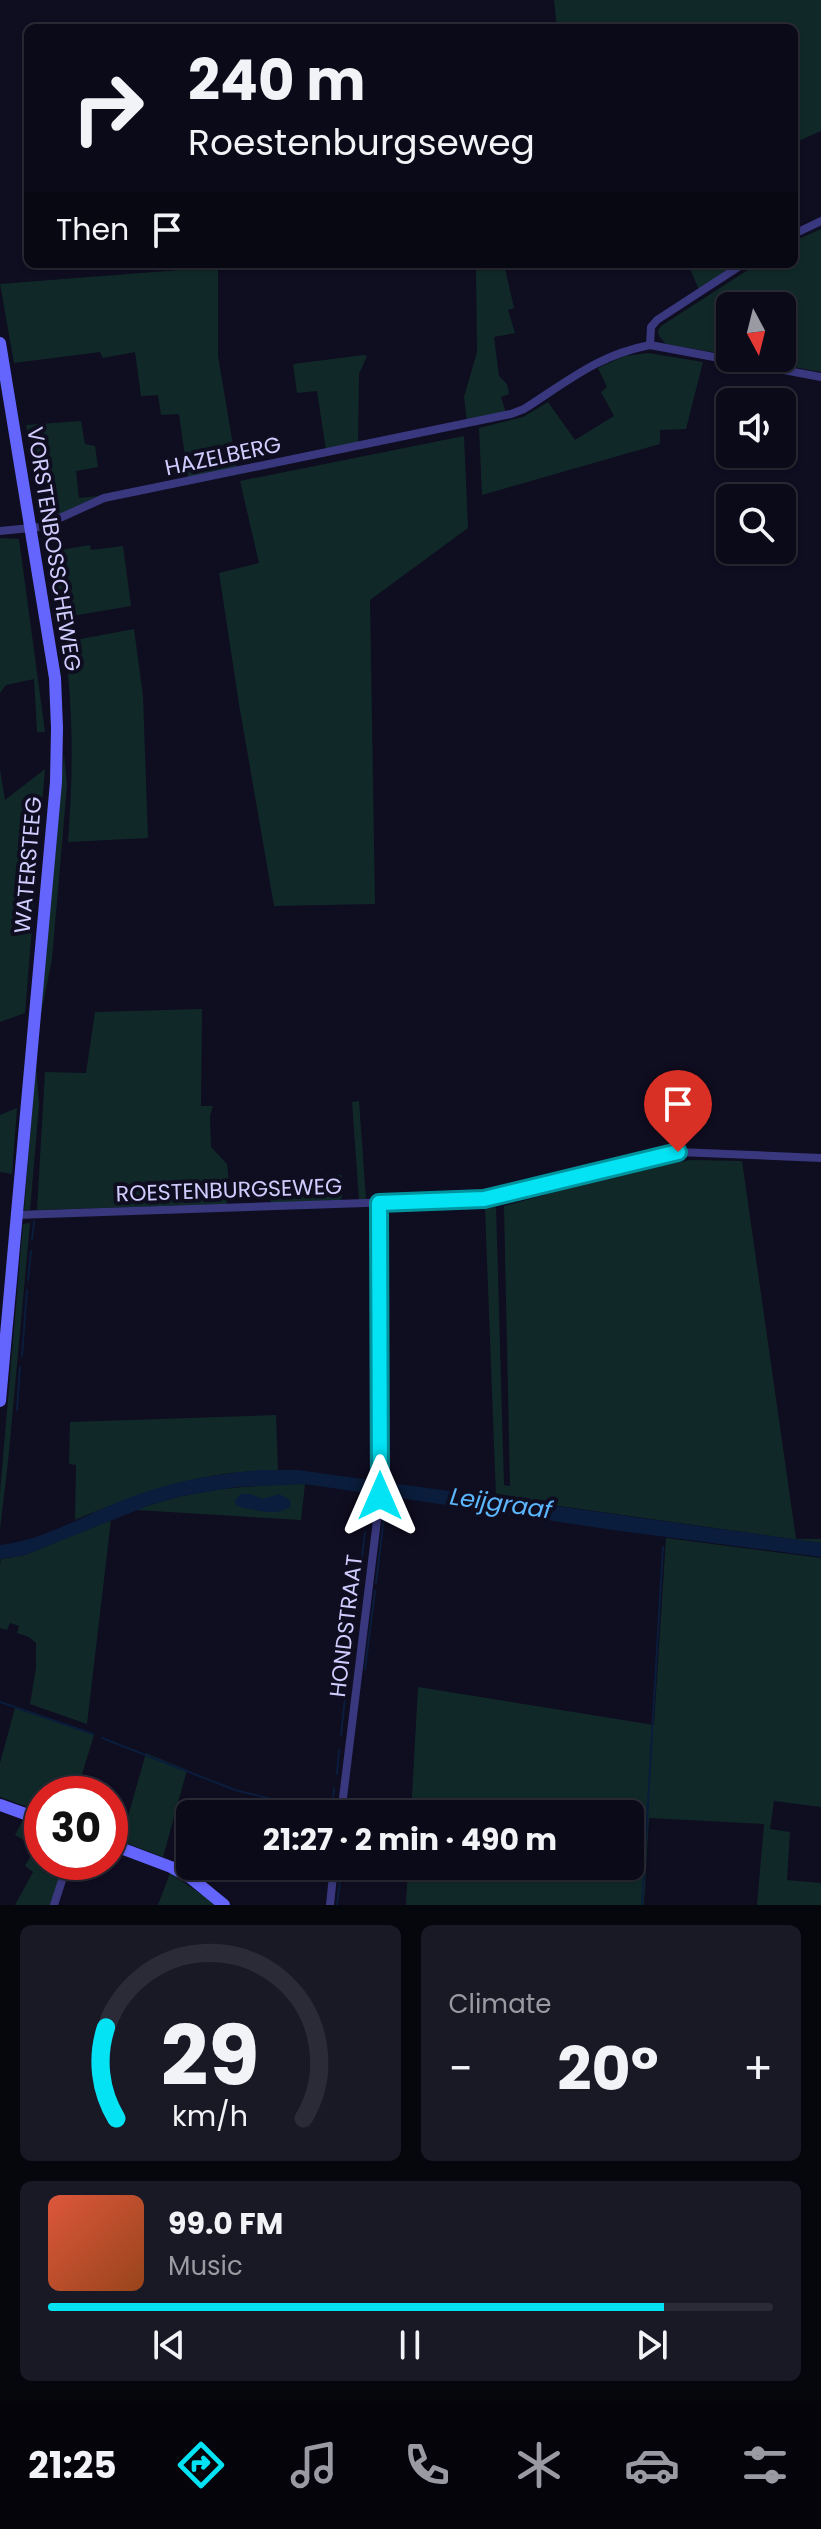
<!DOCTYPE html>
<html lang="en">
<head>
<meta charset="utf-8">
<style>
  body { margin:0; font-family:Poppins,sans-serif; background:#191825; color:#f1f3f6; height:100vh; display:flex; flex-direction:column; font-size:30px; white-space:nowrap }
  * { box-sizing:border-box; margin:0 }
  p { font-size:26px; color:#9a9aa2 }
  .icon { flex:none; width:44px; height:44px; fill:none; stroke:currentColor; stroke-width:2; stroke-linecap:round; stroke-linejoin:round }
  .map { position:relative; height:1905px; overflow:hidden }
  .panel { display:flex; flex-direction:column; gap:20px; padding:20px; background:#06060d; flex:1 }
  .panel>* { flex:none }
  .top-card { position:absolute; left:24px; top:24px; width:774px; height:244px; border-radius:12px; box-shadow:0 2px 6px #0004,0 0 0 2px #2b2b37; background:#0b0a18; color:#f1f3f6; overflow:hidden }
  .needle { width:52px; rotate:173deg }
  .controls { position:absolute; left:716px; top:292px; display:grid; gap:16px }
  .controls a { display:grid; place-items:center; width:80px; height:80px; border-radius:12px; background:#0b0a18; box-shadow:0 2px 6px #0004,0 0 0 2px #2b2b37; font-size:40px }
  .speed { position:absolute; left:24px; top:1776px; display:flex; gap:16px; font-size:40px; font-weight:700; text-align:center }
  .speed>* { display:grid; place-content:center; width:104px; height:104px; border-radius:50%; background:#0b0a18; box-shadow:0 2px 6px #0004,0 0 0 2px #2b2b37; line-height:1 }
  .speed .limit { border:12px solid #d22; background:#fff; color:#111 }
  .pin { position:absolute; display:grid; place-items:center; width:68px; height:68px; color:#fff; margin:-82px -34px; border-radius:50% 50% 50% 0; rotate:-45deg; box-shadow:0 0 8px #0007 }
  .pin .icon { rotate:45deg }
  .me { position:absolute; width:88px; margin:-44px; rotate:0deg; stroke-linejoin:round; filter:drop-shadow(0 0 6px #0008) }
  .turn { display:flex; align-items:center; gap:28px; height:168px; padding:0 32px; font-size:36px }
  .turn .icon { width:104px; height:104px; stroke-width:2.5 }
  .turn b { display:block; font-size:56px; line-height:68px }
  .then { display:flex; align-items:center; height:76px; padding:0 32px; background:#0003; gap:16px; font-size:30px }
  .big { font-size:60px; font-weight:700; line-height:1.1 }
  .panel .widget { flex:1; display:flex; flex-direction:column; justify-content:center; gap:12px; min-width:0; padding:0 28px; border-radius:12px; background:#191825 }
  .panel .dial { align-items:center; gap:0 }
  .dial svg { height:208px; overflow:visible; fill:none; stroke:#2b2b37; stroke-width:7; stroke-linecap:round; text-anchor:middle }
  .dial text { fill:#f1f3f6; stroke:none }
  .song { display:flex; align-items:center; gap:24px }
  .cover { width:96px; height:96px; border-radius:12px; background:linear-gradient(135deg,hsl(10 70% 55%),hsl(20 70% 35%)) }
  .played { height:8px; border-radius:4px; background:linear-gradient(90deg,#03e3f3 85%,#2b2b37 85%) }
  .keys { display:flex; justify-content:space-around; direction:ltr }
  .heat { display:flex; justify-content:space-between; align-items:center; font-size:44px; direction:ltr }
  .panel .tiles { flex:1; display:grid; gap:20px; grid-template-columns:1fr 1fr }
  .widget:last-child { grid-column:span 2 }
  .trip { position:absolute; left:176px; top:1800px; width:468px; height:80px; border-radius:12px; background:#0b0a18; box-shadow:0 2px 6px #0004,0 0 0 2px #2b2b37; font-weight:700; line-height:80px; text-align:center }
  .dock { display:flex; height:128px; justify-content:space-around; align-items:center; background:#04040a; color:#9a9aa2 }
  .dock .icon { width:56px; height:56px }
  .dock .on { color:#03e3f3 }
  .dock b { font-size:36px; color:#f1f3f6 }
  .map>svg:first-child { display:block }
  .green { fill:#102928 }
  .water { fill:#0a1d3c }
  .lines { fill:none; stroke-linecap:round; stroke-linejoin:round }
  .stream { stroke:#0a1d3c; stroke-width:2 }
  .street { stroke:#39387e; stroke-width:8 }
  .secondary { stroke:#6465fd; stroke-width:12 }
  .route-casing { stroke:#02949e; stroke-width:20 }
  .route { stroke:#03e3f3; stroke-width:14 }
  .labels { text-anchor:middle; dominant-baseline:central; stroke-width:8; stroke-linejoin:round; paint-order:stroke }
  .street-label { font-size:22px; fill:#d0ccfe; stroke:#0f0d20 }
  .water-label { font-size:24px; font-style:italic; fill:#5cb7fd; stroke:#0f0d20 }
</style>
</head>
<body>
<div class="map">
<svg width="821" height="1905" viewBox="0 0 821 1905">
  <rect width="100%" height="100%" fill="#0f0d20"/>
  <path class="green" d="M554,0H821V131L794,143V28H557Z
    M821,229V372L745,358H782V306H730V355L666,344L659,336L658,331L661,326L757,264H794V241Z
    M476,264H504L514,308L508,310L515,333L494,337L499,376L507,384L509,394L501,397L506,413L467,422L464,397L477,352Z
    M688,264H739L699,290Z
    M218,267V356L237,469L188,478L179,414L161,415L158,395L141,396L135,352L103,358L100,352L14,363L0,284Z
    M648,353L703,362L686,429L660,430V444L482,495L479,428L523,417L548,402L575,440L614,416L601,392L607,387L598,368L625,356Z
    M364,355L367,356L359,374L358,444L326,450L317,391L297,393L293,364Z
    M81,421L85,444L95,446L98,467L76,471L79,498L98,496L44,522L26,425Z
    M464,436L468,528L370,600L375,904L274,906L239,704L219,573L259,563L240,481Z
    M0,538L19,539L45,732H37L34,679L6,685L0,693Z
    M90,545L91,550L123,546L131,606L60,618L48,552Z
    M134,629L143,696L148,838L68,842C73,775 74,709 64,642Z
    M64,754L67,785L52,959L40,1019Z
    M45,769L25,1013L0,1022V770L5,800Z
    M202,1009L201,1106H213L210,1116L211,1147L227,1164L229,1184L227,1204L37,1210L45,1072L86,1073L95,1012Z
    M36,1063L39,1105L30,1210H24Z
    M359,1101L366,1199L359,1200L352,1102Z
    M17,1108L12,1174L0,1172V1115Z
    M691,1160L742,1161L796,1539H821V1543L496,1497L485,1208L496,1207L504,1485L510,1486L504,1206L646,1167Z
    M342,1175V1197L340,1200L271,1203L268,1178Z
    M30,1223L8,1462L0,1529V1493L23,1224Z
    M276,1415L278,1470C201,1471 145,1491 75,1520L76,1465L69,1464L70,1422Z
    M305,1484L301,1520L136,1510C191,1489 248,1485 305,1484Z
    M111,1520L87,1724L30,1704L36,1668V1643L29,1637L17,1633L19,1626L10,1623L7,1630L0,1628V1565L1,1559L25,1555Z
    M666,1538L821,1558V1807L774,1801L770,1829L790,1832L787,1880L821,1883V1905H757L764,1824L649,1818L644,1905H406L408,1866H630V1814H411L418,1687L654,1725Z
    M15,1708L94,1735L76,1794H42V1812L0,1797V1763Z
    M146,1753L187,1770L163,1857L121,1841Z
    M24,1818L42,1824V1862H67L53,1905H15L33,1872L25,1866L33,1851L32,1845L15,1835Z
    M170,1873L217,1905H158Z"/>
  <path class="water" d="M262,1470H298L821,1543V1557L620,1531L305,1484L237,1487L182,1496L150,1505L25,1555L0,1559V1545C43,1540 83,1516 123,1500C168,1482 214,1474 262,1470Z
    M241,1494H250L263,1499L279,1494L290,1500L291,1506C278,1517 256,1510 240,1507L235,1504V1500Z"/>
  <g class="lines">
    <path class="stream" d="M370,1210L372,1327
      M32,1240L34,1221
      M28,1280L31,1251
      M22,1356L27,1290
      M372,1372V1403
      M17,1410L20,1367
      M374,1425V1467
      M376,1583L386,1502
      M365,1669L375,1591
      M346,1691L365,1532
      M0,1702L93,1734
      M341,1735L345,1698
      M102,1738L235,1790L332,1814
      M337,1774L339,1750
      M333,1801L334,1788
      M337,1905L342,1866
      M642,1905L663,1547"/>
    <path class="street" d="M794,234L821,221
      M650,345L651,327L657,320L743,264
      M0,531L40,527L104,498L511,414L524,409C568,381 598,355 650,345L821,377
      M16,1215L484,1199L678,1152L821,1158
      M341,1814L380,1496L379,1203
      M54,1905L68,1862
      M330,1905L334,1866"/>
    <path class="secondary" d="M0,343L55,678L57,728L56,782L0,1401
      M0,1805L42,1820
      M110,1844L171,1867L191,1878L224,1905"/>
  </g>
  <g class="lines">
    <g class="route-casing">
      <path id="route" d="M380,1496L379,1203L484,1199L678,1152"/>
    </g>
    <use href="#route" class="route"/>
  </g>
  <g class="labels">
    <g class="street-label">
      <text transform="translate(223 456) rotate(-12)">HAZELBERG</text>
      <text transform="translate(54 549) rotate(81)">VORSTENBOSSCHEWEG</text>
      <text transform="translate(28 865) rotate(-85)">WATERSTEEG</text>
      <text transform="translate(229 1190) rotate(-2)">ROESTENBURGSEWEG</text>
      <text transform="translate(346 1626) rotate(-83)">HONDSTRAAT</text>
    </g>
    <g class="water-label">
      <text transform="translate(501 1503) rotate(8)">Leijgraaf</text>
    </g>
  </g>
</svg>
<div class="controls">
<a><svg class="needle" viewBox="-14 -14 28 28"><path d="M0-13l5 13h-10z" fill="#e53935"/><path d="M0 13l5-13h-10z" fill="#9a9aa2"/></svg></a>
<a><svg class="icon" aria-label="sound" viewBox="0 0 24 24"><path d="M4 9h4l5-4v14l-5-4H4zM17 9q2 3 0 6"/></svg></a>
<a><svg class="icon" aria-label="search" viewBox="0 0 24 24"><circle cx="10" cy="10" r="6"/><path d="M15 15l6 6"/></svg></a>
</div>
<div class="speed"><div class="limit">30</div></div>
<div class="pin" style="left:678px;top:1152px;background:#d93025"><svg class="icon" aria-label="arrive" viewBox="0 0 24 24"><path d="M6 21V4h12l-3 4 3 4H6"/></svg></div>
<svg class="me" style="left:380px;top:1496px" viewBox="-20 -20 40 40"><path d="M0-17L14 15 0 8-14 15z" fill="#03e3f3" stroke="#fff" stroke-width="4"/></svg>
<div class="trip">21:27 · 2 min · 490 m</div>
<div class="top-card">
<div class="turn"><svg class="icon" aria-label="right" viewBox="0 0 24 24"><path d="M7 20v-9h11M14 6l5 5-5 5"/></svg><div><b>240 m</b>Roestenburgseweg</div></div>
<div class="then">Then<svg class="icon" aria-label="arrive" viewBox="0 0 24 24"><path d="M6 21V4h12l-3 4 3 4H6"/></svg></div>
</div>
</div>
<section class="panel">
<div class="tiles">
<div class="widget dial"><svg viewBox="0 0 100 80">
<path d="M14 69A42 42 0 1 1 86 69"/>
<path d="M14 69A42 42 0 0 1 10 34" stroke="#03e3f3"/>
<text x="50" y="56" font-size="32" font-weight="700">29</text>
<text x="50" y="72" font-size="11">km/h</text>
</svg></div>
<div class="widget"><p>Climate</p>
<div class="heat"><a>−</a><b class="big">20°</b><a>+</a></div>
</div>
<div class="widget">
<div class="song"><i class="cover"></i><div><b>99.0 FM</b><p>Music</p></div></div>
<div class="played"></div>
<div class="keys"><svg class="icon" aria-label="previous" viewBox="0 0 24 24"><path d="M18 5L8 12l10 7zM5 5v14"/></svg><svg class="icon" aria-label="pause" viewBox="0 0 24 24"><path d="M8 5v14M16 5v14"/></svg><svg class="icon" aria-label="next" viewBox="0 0 24 24"><path d="M6 5l10 7-10 7zM19 5v14"/></svg></div>
</div>
</div>
</section>
<nav class="dock">
<b>21:25</b>
<svg class="icon on" aria-label="directions" viewBox="0 0 24 24"><path d="M12 3l9 9-9 9-9-9zM9 14v-3h6M13 9l2 2-2 2"/></svg>
<svg class="icon" aria-label="music" viewBox="0 0 24 24"><path d="M9 18V5l10-2v13"/><circle cx="6" cy="18" r="3"/><circle cx="16" cy="16" r="3"/></svg>
<svg class="icon" aria-label="phone" viewBox="0 0 24 24"><path d="M5 4h4l2 5-3 2q2 4 5 5l2-3 5 2v4C11 20 4 13 5 4z"/></svg>
<svg class="icon" aria-label="climate" viewBox="0 0 24 24"><path d="M12 3v18M4 7l16 10M4 17L20 7"/></svg>
<svg class="icon" aria-label="car" viewBox="0 0 24 24"><path d="M5 17H2v-5l4-1 3-4h7l3 4 3 1v5h-3M9 17h6M6 11h13"/><circle cx="7" cy="17" r="2"/><circle cx="17" cy="17" r="2"/></svg>
<svg class="icon" aria-label="filters" viewBox="0 0 24 24"><path d="M4 7h16M4 17h16"/><circle cx="9" cy="7" r="2"/><circle cx="15" cy="17" r="2"/></svg>
</nav>
</body>
</html>
